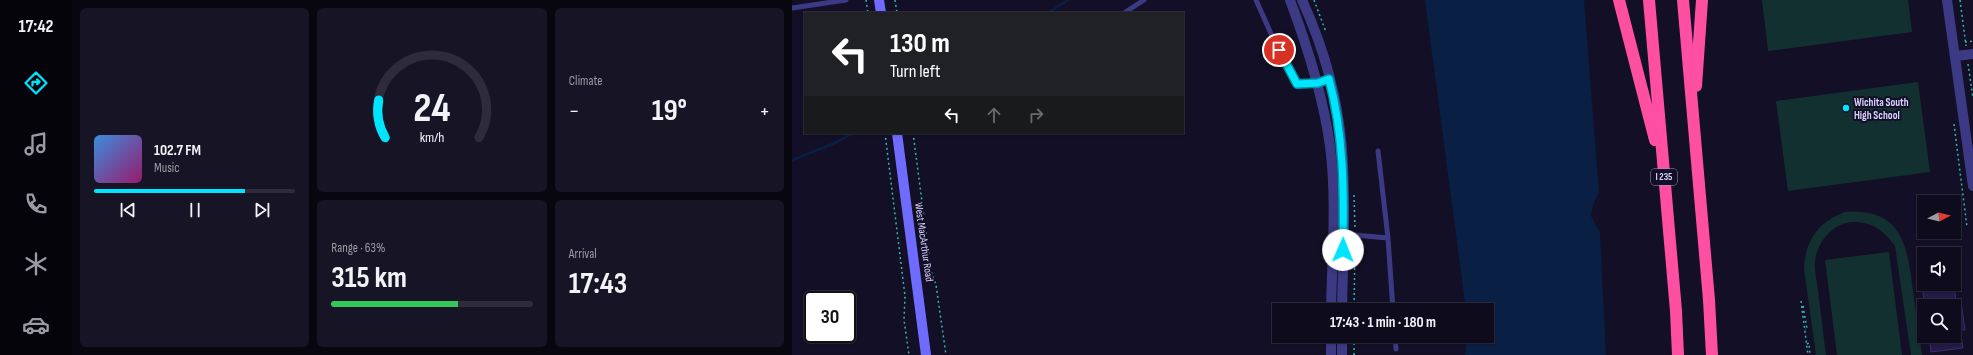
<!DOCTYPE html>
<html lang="en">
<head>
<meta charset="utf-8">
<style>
  body { margin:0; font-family:"Sofia Sans Condensed",sans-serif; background:#171425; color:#f1f3f6; height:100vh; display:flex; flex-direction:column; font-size:15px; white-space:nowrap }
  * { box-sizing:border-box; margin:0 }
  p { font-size:13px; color:#9b9ba3 }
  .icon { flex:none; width:22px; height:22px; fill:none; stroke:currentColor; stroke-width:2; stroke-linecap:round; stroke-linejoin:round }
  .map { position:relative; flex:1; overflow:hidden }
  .sheet { display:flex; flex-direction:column; gap:8px; padding:8px; background:#08060f; width:720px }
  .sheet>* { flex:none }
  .banner { position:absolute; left:12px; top:12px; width:380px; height:122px; border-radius:0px; box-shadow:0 1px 3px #0004,0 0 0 1px #2e2b3b; background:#202124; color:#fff; overflow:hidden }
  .needle { width:26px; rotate:83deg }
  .tools { position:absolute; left:1125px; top:195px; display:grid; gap:8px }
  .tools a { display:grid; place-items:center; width:44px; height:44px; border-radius:0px; background:#0e0b1c; box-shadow:0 1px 3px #0004,0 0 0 1px #2e2b3b; font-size:20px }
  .speed { position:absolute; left:12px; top:291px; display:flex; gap:8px; font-size:20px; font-weight:700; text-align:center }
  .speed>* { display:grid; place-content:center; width:52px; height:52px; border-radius:50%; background:#0e0b1c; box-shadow:0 1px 3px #0004,0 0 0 1px #2e2b3b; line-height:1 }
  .speed .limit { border:2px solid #111; border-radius:6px; background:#fff; color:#111 }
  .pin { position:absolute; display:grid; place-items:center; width:34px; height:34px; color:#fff; margin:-17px; border:2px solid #fff; border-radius:50%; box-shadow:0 1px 4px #0007 }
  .me { position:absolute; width:44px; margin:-22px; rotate:1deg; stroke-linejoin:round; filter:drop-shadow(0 0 3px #0008) }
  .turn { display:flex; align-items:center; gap:14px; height:84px; padding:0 20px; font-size:18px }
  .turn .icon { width:52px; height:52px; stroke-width:2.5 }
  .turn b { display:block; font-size:28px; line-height:34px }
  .lanes { display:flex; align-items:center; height:38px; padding:0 20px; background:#0003; justify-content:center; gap:20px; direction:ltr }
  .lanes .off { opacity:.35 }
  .big { font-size:30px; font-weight:700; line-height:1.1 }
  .sheet .widget { flex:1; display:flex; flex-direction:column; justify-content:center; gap:6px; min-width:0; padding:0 14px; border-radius:6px; background:#171425 }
  .sheet .dial { align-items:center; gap:0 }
  .dial svg { height:104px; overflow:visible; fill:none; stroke:#2e2b3b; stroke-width:7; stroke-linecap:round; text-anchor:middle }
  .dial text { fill:#f1f3f6; stroke:none }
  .song { display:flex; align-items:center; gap:12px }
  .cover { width:48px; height:48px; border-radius:6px; background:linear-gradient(135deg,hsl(210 70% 55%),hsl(320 70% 35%)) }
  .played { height:4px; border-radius:2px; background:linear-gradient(90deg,#00e5ff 75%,#2e2b3b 75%) }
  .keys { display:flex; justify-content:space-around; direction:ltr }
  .heat { display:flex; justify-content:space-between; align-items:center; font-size:22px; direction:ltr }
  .charge { height:6px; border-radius:3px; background:linear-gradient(90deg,#34c759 63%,#2e2b3b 0) }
  .sheet .tiles { flex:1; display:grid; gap:8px; grid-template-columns:repeat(3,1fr) }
  .widget:first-child { grid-row:span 2 }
  .trip { position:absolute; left:480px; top:303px; width:222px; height:40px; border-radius:0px; background:#0e0b1c; box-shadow:0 1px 3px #0004,0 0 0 1px #2e2b3b; font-weight:700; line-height:40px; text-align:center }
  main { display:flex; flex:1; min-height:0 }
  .tabs { display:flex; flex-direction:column; width:72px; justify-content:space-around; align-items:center; background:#06040b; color:#9b9ba3 }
  .tabs .icon { width:28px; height:28px }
  .tabs .on { color:#00e5ff }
  .tabs b { font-size:18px; color:#f1f3f6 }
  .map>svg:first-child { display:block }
  .green { fill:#12302f }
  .water { fill:#0a1f44 }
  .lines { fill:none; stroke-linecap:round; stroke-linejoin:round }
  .stream { stroke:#0a1f44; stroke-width:2.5 }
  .building { fill:#241b47; stroke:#3b2d73 }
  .path { stroke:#2fb8b0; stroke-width:1.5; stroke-dasharray:2 3; stroke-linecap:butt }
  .lane { stroke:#3d3a85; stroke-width:5 }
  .street { stroke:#3d3a85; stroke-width:10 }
  .secondary { stroke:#6f6bff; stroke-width:10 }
  .highway { stroke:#ff4fa3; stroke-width:12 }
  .route-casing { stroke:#0095a6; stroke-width:10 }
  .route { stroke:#00e5ff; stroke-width:7 }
  .poi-dot { fill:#00e5ff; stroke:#130f26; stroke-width:1.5 }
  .labels { text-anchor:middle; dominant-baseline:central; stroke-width:4; stroke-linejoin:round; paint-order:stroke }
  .shield { fill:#130f26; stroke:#9e99be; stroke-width:1 }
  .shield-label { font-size:10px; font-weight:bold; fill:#d9d4ff }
  .poi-label { font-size:11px; font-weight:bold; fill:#d9d4ff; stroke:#130f26; text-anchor:start }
  .street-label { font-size:11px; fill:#d9d4ff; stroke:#130f26 }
</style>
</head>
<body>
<main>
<nav class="tabs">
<b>17:42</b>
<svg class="icon on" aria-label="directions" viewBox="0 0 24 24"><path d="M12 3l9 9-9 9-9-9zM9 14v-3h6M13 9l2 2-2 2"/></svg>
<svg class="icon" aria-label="music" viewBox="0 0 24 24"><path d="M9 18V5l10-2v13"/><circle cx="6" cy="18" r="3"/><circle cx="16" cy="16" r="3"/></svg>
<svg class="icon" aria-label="phone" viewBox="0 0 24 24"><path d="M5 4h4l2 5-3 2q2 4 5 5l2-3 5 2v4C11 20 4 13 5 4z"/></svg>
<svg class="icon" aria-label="climate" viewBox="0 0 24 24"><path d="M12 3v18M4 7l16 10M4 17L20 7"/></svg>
<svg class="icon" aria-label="car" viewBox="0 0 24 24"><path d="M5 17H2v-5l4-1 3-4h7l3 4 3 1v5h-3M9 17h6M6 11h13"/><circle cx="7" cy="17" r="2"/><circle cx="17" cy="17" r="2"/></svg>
</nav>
<section class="sheet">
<div class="tiles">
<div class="widget">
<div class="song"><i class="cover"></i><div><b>102.7 FM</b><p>Music</p></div></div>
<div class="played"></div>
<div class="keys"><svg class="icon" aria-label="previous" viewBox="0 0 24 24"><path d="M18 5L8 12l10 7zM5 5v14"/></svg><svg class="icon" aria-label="pause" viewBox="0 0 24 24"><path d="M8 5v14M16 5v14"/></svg><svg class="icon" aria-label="next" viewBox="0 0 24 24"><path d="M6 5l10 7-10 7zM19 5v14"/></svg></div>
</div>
<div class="widget dial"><svg viewBox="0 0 100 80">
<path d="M14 69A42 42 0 1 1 86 69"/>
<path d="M14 69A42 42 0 0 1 9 40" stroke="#00e5ff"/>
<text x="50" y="56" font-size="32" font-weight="700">24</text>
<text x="50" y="72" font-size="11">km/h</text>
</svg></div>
<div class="widget"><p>Climate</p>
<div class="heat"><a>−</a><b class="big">19°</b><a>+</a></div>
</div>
<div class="widget"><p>Range · 63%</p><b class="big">315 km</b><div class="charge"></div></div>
<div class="widget"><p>Arrival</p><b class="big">17:43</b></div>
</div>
</section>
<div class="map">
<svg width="1181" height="355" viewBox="0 0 1181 355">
  <rect width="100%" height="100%" fill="#130f26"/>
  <path class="green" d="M970,0H1116L1120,32L976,51Z
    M1126,82L1138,172L996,191L984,101Z
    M1053,212C1111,208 1115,245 1121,291C1124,313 1127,334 1130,355H1119L1103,246C1093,232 1080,221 1060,222C1040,224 1026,241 1023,261C1022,270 1025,281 1026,291C1029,312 1031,334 1034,355H1024L1012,269C1013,241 1026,222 1053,212Z
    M1097,252L1110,355H1045L1033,260Z"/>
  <path class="water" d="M633,0H792L807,192L801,205L799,216L808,232L814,355H673L675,336H695V310H674Z"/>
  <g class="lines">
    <path class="stream" d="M256,13L276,0
      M0,160L43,143L61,133"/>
  </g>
  <path class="building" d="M1162,284L1164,302L1169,301L1173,330H1168L1171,348L1139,352L1137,336H1162V306H1133L1130,287Z"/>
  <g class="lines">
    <path class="path" d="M74,0L76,13
      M103,0L105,13
      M522,0L534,32
      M1168,0L1174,46
      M1173,42L1181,41
      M1176,64L1181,98
      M1162,124L1175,227
      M93,133L113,296L112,320L117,355
      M121,133L139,271L144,285L154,355
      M562,195L563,229
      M1009,301L1016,355
      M1011,306L1015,329H1013
      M562,310L563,242
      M1015,344L1017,343L1018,355
      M562,355V336"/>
    <path class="lane" d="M464,0L492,63L505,83H526L537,79
      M0,8L54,0
      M332,13L352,0
      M586,151L596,238L601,310
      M551,234L596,238
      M603,336L604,349"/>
    <path class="street" d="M498,0C516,48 531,95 538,146C545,199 540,257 539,310
      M510,0C531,46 546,99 550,149C554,202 551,257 550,310
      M1155,0L1181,186
      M1164,56L1181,54
      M539,355V336
      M550,355V336"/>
    <path class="secondary" d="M87,0L89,13
      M105,133L134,355"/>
    <path class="highway" d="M827,0L863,140
      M857,0L884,311L886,355
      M891,0L917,300L920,355
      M904,86L910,0"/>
  </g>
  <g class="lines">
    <g class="route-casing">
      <path id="route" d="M487,50L505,84L526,83L537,79C552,135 552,192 551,250"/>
    </g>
    <use href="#route" class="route"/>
  </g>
  <circle class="poi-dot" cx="1054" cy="108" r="4"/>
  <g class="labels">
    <rect class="shield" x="859" y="169" width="26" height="16" rx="3"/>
    <g class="shield-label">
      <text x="872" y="177">I 235</text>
    </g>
    <g class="poi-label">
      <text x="1062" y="102">Wichita South<tspan x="1062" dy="13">High School</tspan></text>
    </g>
    <g class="street-label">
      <text transform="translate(132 242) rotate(82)">West MacArthur Road</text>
    </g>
  </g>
</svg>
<div class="tools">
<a><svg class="needle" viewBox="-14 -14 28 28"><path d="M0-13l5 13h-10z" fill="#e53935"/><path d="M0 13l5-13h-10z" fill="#9b9ba3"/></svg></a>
<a><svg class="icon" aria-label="sound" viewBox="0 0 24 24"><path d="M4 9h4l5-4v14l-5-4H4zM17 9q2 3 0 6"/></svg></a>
<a><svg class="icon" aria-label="search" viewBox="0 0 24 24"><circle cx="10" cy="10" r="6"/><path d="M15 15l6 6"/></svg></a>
</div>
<div class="speed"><div class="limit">30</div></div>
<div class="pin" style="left:487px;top:50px;background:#d93025"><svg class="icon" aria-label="arrive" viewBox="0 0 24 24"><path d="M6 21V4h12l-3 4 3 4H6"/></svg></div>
<svg class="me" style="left:551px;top:250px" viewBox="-20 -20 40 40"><circle r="19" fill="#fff"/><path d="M0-13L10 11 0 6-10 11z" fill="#00e5ff"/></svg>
<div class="trip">17:43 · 1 min · 180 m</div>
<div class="banner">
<div class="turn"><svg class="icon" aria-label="left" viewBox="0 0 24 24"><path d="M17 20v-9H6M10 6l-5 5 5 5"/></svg><div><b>130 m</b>Turn left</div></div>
<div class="lanes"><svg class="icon" aria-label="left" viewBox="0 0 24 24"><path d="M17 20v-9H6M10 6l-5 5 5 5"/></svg><svg class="icon off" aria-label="ahead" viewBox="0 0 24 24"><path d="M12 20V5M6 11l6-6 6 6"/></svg><svg class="icon off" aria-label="right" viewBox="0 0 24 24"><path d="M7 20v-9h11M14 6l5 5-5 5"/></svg></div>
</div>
</div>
</main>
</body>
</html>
